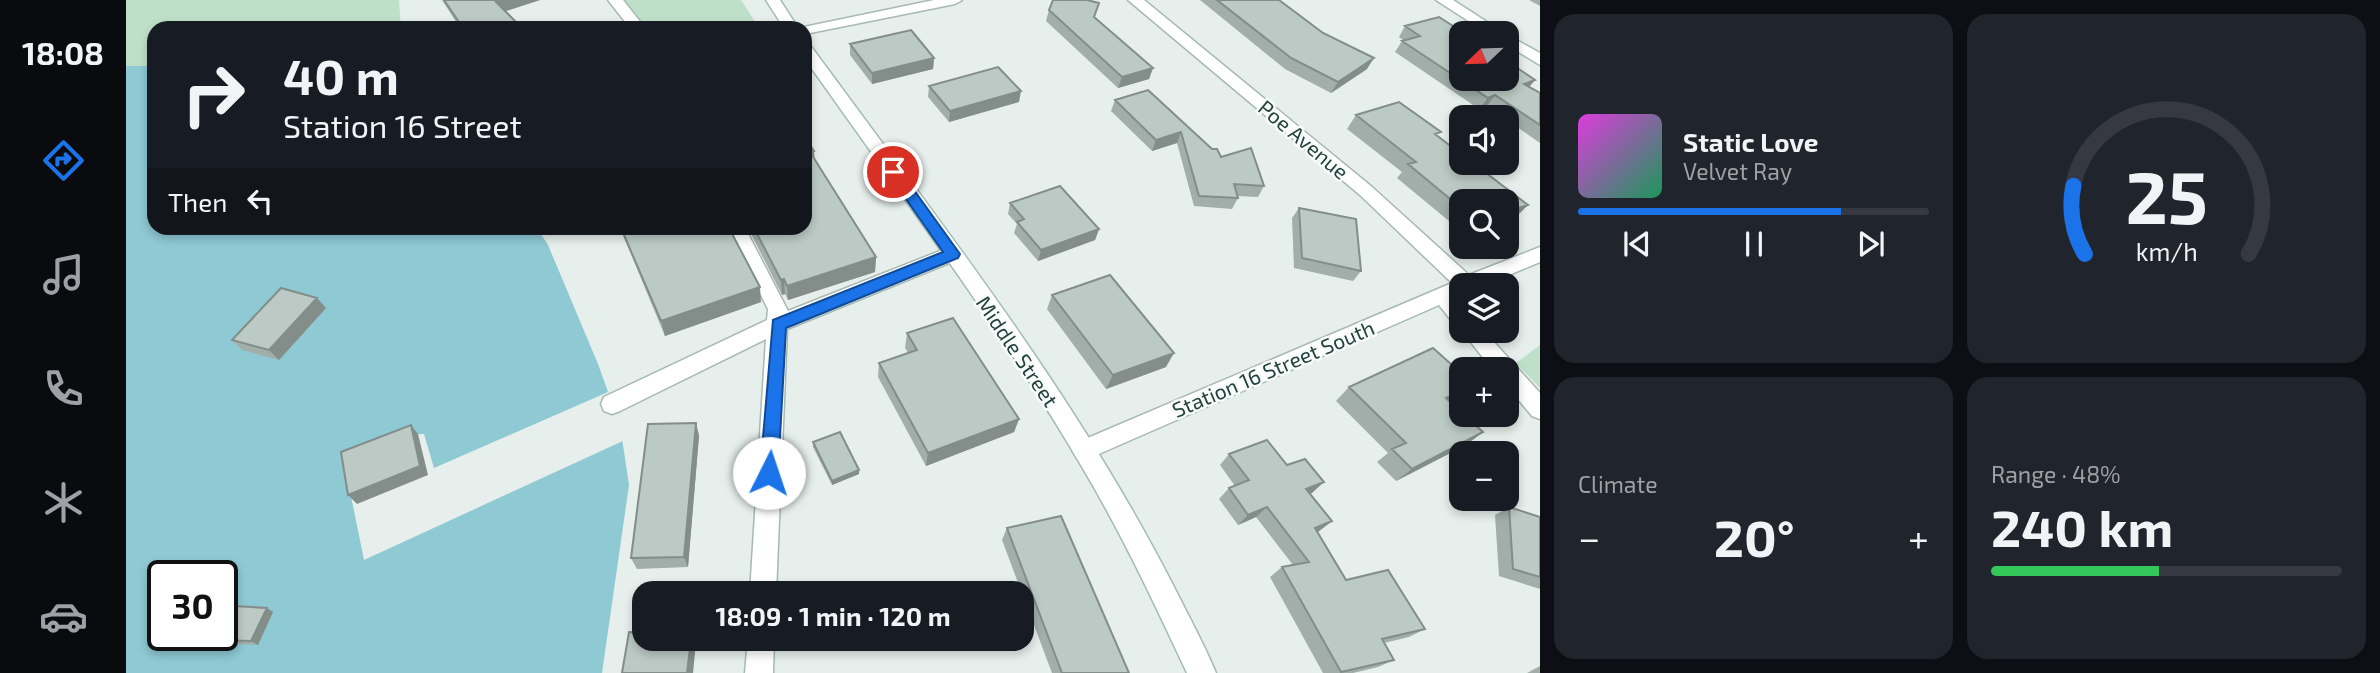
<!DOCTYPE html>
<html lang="en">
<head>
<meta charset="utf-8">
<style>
  body { margin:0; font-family:"Exo 2",sans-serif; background:#20242c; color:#f1f3f6; height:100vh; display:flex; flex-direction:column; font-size:26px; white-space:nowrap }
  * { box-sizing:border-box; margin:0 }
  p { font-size:23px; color:#9ea1a6 }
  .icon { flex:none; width:38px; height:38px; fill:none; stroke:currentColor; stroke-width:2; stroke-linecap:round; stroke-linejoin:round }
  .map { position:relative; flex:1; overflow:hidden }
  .details { display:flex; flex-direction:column; gap:14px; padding:14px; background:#0d0f14; width:840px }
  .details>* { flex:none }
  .top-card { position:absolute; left:21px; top:21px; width:665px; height:214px; border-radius:21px; box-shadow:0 4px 10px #0003; background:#171b24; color:#f1f3f6; overflow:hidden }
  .needle { width:46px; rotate:247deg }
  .fabs { position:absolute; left:1323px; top:21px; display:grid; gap:14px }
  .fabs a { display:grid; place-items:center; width:70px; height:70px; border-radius:14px; background:#171b24; box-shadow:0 4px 10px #0003; font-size:35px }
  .speed { position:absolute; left:21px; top:560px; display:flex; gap:14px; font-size:35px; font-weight:700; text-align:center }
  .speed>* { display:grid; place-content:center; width:91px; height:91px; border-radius:50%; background:#171b24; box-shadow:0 4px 10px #0003; line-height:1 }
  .speed .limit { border:4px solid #111; border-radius:10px; background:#fff; color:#111 }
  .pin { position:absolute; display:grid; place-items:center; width:60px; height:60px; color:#fff; margin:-30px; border:4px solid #fff; border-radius:50%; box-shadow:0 2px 7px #0007 }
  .me { position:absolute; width:77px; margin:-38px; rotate:4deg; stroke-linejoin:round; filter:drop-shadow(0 0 5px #0008) }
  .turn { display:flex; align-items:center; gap:24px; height:147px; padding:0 21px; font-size:32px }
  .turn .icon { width:91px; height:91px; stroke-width:2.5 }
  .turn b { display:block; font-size:49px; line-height:60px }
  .then { display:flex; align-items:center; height:66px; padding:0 21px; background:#0003; gap:14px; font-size:26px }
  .big { font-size:52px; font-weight:700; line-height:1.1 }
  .details .widget { flex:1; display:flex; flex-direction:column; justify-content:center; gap:10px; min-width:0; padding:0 24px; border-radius:21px; background:#20242c }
  .details .dial { align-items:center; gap:0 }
  .dial svg { height:182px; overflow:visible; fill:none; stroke:#363941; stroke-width:7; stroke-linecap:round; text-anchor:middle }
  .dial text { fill:#f1f3f6; stroke:none }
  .song { display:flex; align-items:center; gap:21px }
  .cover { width:84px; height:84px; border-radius:10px; background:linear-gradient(135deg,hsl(300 70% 55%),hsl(150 70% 35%)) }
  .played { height:7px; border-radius:4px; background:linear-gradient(90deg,#1a73e8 75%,#363941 75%) }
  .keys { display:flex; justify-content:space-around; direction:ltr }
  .heat { display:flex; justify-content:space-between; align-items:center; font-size:38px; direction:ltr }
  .charge { height:10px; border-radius:5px; background:linear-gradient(90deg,#34c759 48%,#363941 0) }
  .details .tiles { flex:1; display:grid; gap:14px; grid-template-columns:repeat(2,1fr) }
  .trip { position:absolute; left:506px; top:581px; width:402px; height:70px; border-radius:21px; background:#171b24; box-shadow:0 4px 10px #0003; font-weight:700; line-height:70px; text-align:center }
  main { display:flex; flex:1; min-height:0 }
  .dock { display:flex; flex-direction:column; width:126px; justify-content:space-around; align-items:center; background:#090b0e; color:#9ea1a6 }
  .dock .icon { width:49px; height:49px }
  .dock .current { color:#1a73e8 }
  .dock b { font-size:32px; color:#f1f3f6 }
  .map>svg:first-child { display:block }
  .green { fill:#bfe0c8 }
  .water { fill:#8ec9d4; fill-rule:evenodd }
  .pier { fill:#e6efeb }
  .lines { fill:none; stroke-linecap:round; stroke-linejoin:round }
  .street-casing { stroke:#a8b8b2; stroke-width:3 }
  .secondary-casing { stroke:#a4bbb3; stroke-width:3 }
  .street { fill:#fff; fill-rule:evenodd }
  .secondary { fill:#fff; fill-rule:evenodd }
  .wall { fill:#a1aea9 }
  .shaded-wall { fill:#838d89 }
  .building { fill:#bbcac4; stroke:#838d89; stroke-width:2 }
  .route { fill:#1a73e8; stroke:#114b97; stroke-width:2 }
  .labels { text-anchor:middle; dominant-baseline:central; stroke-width:5; stroke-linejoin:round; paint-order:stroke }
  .street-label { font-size:21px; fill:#24423a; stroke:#f7fbf9 }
</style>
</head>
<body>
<main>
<nav class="dock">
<b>18:08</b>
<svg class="icon current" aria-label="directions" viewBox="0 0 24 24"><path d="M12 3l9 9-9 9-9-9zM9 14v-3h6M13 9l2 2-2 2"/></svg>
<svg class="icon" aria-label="music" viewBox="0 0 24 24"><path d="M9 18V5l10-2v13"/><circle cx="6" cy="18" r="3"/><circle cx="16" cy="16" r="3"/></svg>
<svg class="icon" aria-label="phone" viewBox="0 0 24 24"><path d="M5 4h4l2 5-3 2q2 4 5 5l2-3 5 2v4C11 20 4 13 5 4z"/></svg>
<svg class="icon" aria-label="climate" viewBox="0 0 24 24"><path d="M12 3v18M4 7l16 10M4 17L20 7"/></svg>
<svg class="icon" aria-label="car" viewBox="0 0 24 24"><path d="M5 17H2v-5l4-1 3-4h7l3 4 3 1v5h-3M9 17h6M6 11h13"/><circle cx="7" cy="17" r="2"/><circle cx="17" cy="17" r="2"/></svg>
</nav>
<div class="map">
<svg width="1414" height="673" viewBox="0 0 1414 673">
  <rect width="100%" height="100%" fill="#e6efeb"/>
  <path class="green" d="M0,0H273L275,28H28V66H0Z
    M488,0H615L632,26L511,28Z
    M1414,345V388L1390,363Z"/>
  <path class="water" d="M0,66H28V228H411L422,245L472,364L494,425L503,485L476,673H0ZM37,576H96V635H37Z"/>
  <path class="pier" d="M482,392L497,424L499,440L238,560L217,457L269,435L298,434L308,468Z"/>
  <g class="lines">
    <g class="street-casing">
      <path id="street" d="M482,0H497L519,28H504Z
        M808,0H836L829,4L679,34V28H673Z
        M1002,0H1018L1246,187L1343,275L1414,247V262L1359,285H1335V295L1330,298L1335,304V326L1328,324L1313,305L966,457L958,460L950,457L946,450L950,443L1326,283L1234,195Z
        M1310,0H1327L1378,33H1361Z
        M1381,35L1414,53V65L1381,45Z
        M601,228H619L662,311L819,249H833L836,254L833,259L661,329L650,593H624L640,339L494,411L486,414L478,411L475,404L478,397L641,320L642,309Z
        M1336,331H1358L1414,393V419L1406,416L1381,386V369H1366Z
        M622,639H648L647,673H619Z"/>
    </g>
    <g class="secondary-casing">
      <path id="secondary" d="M640,0H654L672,28H658Z
        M679,43L684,45C812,220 949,393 1048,587C1062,615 1078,644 1090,673H1061C1031,609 1001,545 966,484C881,336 777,198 679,59Z"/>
    </g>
    <use href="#street" class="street"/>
    <use href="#secondary" class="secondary"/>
  </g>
  <path class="wall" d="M316,0H414L379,11L396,28H334Z
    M1074,0H1153L1241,69L1205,93L1159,69Z
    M1403,0H1414V6Z
    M923,10L1027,68L1023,79L992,88L920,21Z
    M1279,26L1403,87L1414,93V143L1381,120V117H1377L1361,106L1353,109L1269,52L1276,41L1277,40L1273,37Z
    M724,44L808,58L807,69L746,84L724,55Z
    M803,86L893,102L823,122L802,97Z
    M1022,90L1095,157L1138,186L1132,197L1111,196L1112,198L1106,209L1068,206L1051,143L1026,151L985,111L989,100Z
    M1230,115L1312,136L1389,218L1335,201V231L1271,178L1276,172L1221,129Z
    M689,160L750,257L749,272L662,300L659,294L656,295L622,228H679Z
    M884,203L973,229L969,240L912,261L888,233L891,224L882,214Z
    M1173,208L1235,271L1227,281L1168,268L1166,218Z
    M494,228H603L635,302L539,336Z
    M926,295L1040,367L980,389L921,309Z
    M200,308L153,360L116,350L106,340Z
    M781,333L893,419L888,432L800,466L752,377L753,363L782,353L779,348Z
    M1223,387L1332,398L1324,402L1357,432L1340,445L1270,481L1251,462L1262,453L1210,401Z
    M570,423L573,436L562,567L511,569L505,558Z
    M687,442L733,474L706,485L687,447Z
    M1103,454L1161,465L1198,482L1184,494L1206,521L1192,532L1220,580L1299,629L1283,637L1258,643L1268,660L1252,667L1227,673H1197L1144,577L1156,567L1167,565L1130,517L1112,525L1093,499L1103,488L1109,486L1094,465Z
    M1383,507L1414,517V589L1373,576L1369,515Z
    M881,528L1003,673H926L876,540Z
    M147,612L132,645L97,643L90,640Z
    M1414,666V673H1401Z"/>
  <path class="shaded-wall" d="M376,0H414L374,13L370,2Z
    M808,58L807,69L746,84V73Z
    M1248,58L1241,69L1205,93L1212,82Z
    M1027,68L1023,79L992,88L996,77Z
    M1409,80L1400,91L1398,84Z
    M895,91L893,102L823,122L824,111Z
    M1369,95L1361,106L1353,109L1362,98Z
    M1055,132L1051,143L1026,151L1030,140Z
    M688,151L689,166L684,152Z
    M1402,205L1389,218L1381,221V212Z
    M973,229L969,240L912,261L915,250Z
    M750,257L749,272L662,300L661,286Z
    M658,279L659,294L656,295L655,280Z
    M634,287L635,302L539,336L535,321Z
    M191,298L200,308L153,360L143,350Z
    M1048,353L1040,367L980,389L987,375Z
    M1335,391V396L1332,398L1304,412L1320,398Z
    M893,419L888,432L800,466L802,453Z
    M570,423L573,436L562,567L558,557Z
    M285,425L292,434L302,475L231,504L222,495Z
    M1357,432L1340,445L1270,481L1286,469Z
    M733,470V474L706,485V481Z
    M1198,482L1186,493L1168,499L1180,489Z
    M1141,507L1130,517L1112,525L1122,515Z
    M1206,521L1193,531L1177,538L1189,528Z
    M141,608L147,612L132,645L125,641Z
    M565,639H568L570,642L567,673H561Z"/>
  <path class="building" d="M318,0H376L370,2L396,28H337Z
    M927,0H961L973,3L968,17L1027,68L996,77L923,10Z
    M1091,0H1153L1197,33L1248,58L1212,82L1165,58Z
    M1313,17L1338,33H1335V79H1381V61L1409,80L1398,84L1414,93V125L1369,95L1362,98L1276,41L1294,36L1279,26Z
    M604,25L606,28H593Z
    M785,30L808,58L746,73L724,44Z
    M872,67L895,91L824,111L803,86Z
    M1022,90L1086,149H1091L1095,157L1125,148L1138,186L1108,184L1112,198L1073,196L1055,132L1030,140L989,100Z
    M1273,102L1315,132L1309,134L1335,154V163H1347L1402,205L1381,212V201H1335V208L1282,164L1290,162L1230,115Z
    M679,137L688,151L684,152L750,257L661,286L658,279L655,280L628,228H679Z
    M934,186L973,229L915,250L891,222L898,219L884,203Z
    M1173,208L1230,219L1235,271L1176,258Z
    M495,228H603L634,287L535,321Z
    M984,275L1048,353L987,375L926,295Z
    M155,288L191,298L143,350L106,340Z
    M827,318L893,419L802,453L753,363L791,350L781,333Z
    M1307,348L1335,373V391L1320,398L1335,412V415H1338L1357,432L1286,469L1266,449L1280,443L1223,387Z
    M570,423L558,557L505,558L522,424Z
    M285,425L294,466L222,495L215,452Z
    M714,432L733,470L706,481L687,442Z
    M1141,440L1161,465L1179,459L1198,482L1180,489L1206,521L1189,528L1220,580L1262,570L1299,629L1256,639L1268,660L1215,672L1156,567L1183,562L1141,507L1122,515L1103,488L1123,480L1103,454Z
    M1383,507L1414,517V577L1387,569Z
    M935,516L1003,673H936L881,528Z
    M107,606L141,608L125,641L90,640L92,635H96V627Z
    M503,632L518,633V639H565L561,673H496Z"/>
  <path class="route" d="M767,167L772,168L834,254L832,258L660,328L652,473L650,479L643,482L637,479L634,473L647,320L817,252L761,172Z"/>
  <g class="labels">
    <g class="street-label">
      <text transform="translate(1178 139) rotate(40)">Poe Avenue</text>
      <text transform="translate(892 351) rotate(56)">Middle Street</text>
      <text transform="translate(1147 368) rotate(-23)">Station 16 Street South</text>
    </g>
  </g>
</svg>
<div class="fabs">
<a><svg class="needle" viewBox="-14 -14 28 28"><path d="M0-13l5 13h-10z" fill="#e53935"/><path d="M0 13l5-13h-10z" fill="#9ea1a6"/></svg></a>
<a><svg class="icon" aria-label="sound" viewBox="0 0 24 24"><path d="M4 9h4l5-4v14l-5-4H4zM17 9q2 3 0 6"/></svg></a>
<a><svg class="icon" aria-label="search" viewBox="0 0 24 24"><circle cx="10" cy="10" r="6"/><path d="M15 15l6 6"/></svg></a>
<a><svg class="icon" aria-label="layers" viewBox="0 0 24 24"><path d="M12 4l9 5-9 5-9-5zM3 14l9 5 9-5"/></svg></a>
<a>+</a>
<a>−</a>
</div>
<div class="speed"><div class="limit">30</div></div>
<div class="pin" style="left:767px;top:172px;background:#d93025"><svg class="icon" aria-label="arrive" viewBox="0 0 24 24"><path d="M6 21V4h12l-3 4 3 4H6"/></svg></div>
<svg class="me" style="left:643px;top:473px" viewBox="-20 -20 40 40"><circle r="19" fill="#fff"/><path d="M0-13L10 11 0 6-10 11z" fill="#1a73e8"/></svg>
<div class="trip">18:09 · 1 min · 120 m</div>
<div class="top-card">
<div class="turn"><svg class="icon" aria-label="right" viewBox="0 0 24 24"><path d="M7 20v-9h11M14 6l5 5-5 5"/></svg><div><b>40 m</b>Station 16 Street</div></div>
<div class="then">Then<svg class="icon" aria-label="left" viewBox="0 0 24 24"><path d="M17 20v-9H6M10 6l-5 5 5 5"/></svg></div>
</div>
</div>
<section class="details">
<div class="tiles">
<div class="widget">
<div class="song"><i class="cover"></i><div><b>Static Love</b><p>Velvet Ray</p></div></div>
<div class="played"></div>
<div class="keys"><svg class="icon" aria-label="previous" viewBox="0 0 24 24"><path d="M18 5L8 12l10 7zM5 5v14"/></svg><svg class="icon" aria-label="pause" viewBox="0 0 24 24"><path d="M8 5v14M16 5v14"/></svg><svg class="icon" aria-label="next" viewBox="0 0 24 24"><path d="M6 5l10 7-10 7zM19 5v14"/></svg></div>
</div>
<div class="widget dial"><svg viewBox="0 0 100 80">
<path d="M14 69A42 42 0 1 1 86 69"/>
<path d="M14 69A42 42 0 0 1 9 39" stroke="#1a73e8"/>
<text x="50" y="56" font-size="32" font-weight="700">25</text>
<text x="50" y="72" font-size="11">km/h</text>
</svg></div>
<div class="widget"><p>Climate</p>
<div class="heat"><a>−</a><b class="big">20°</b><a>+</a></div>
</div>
<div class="widget"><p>Range · 48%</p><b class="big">240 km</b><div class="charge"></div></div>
</div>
</section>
</main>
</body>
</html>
